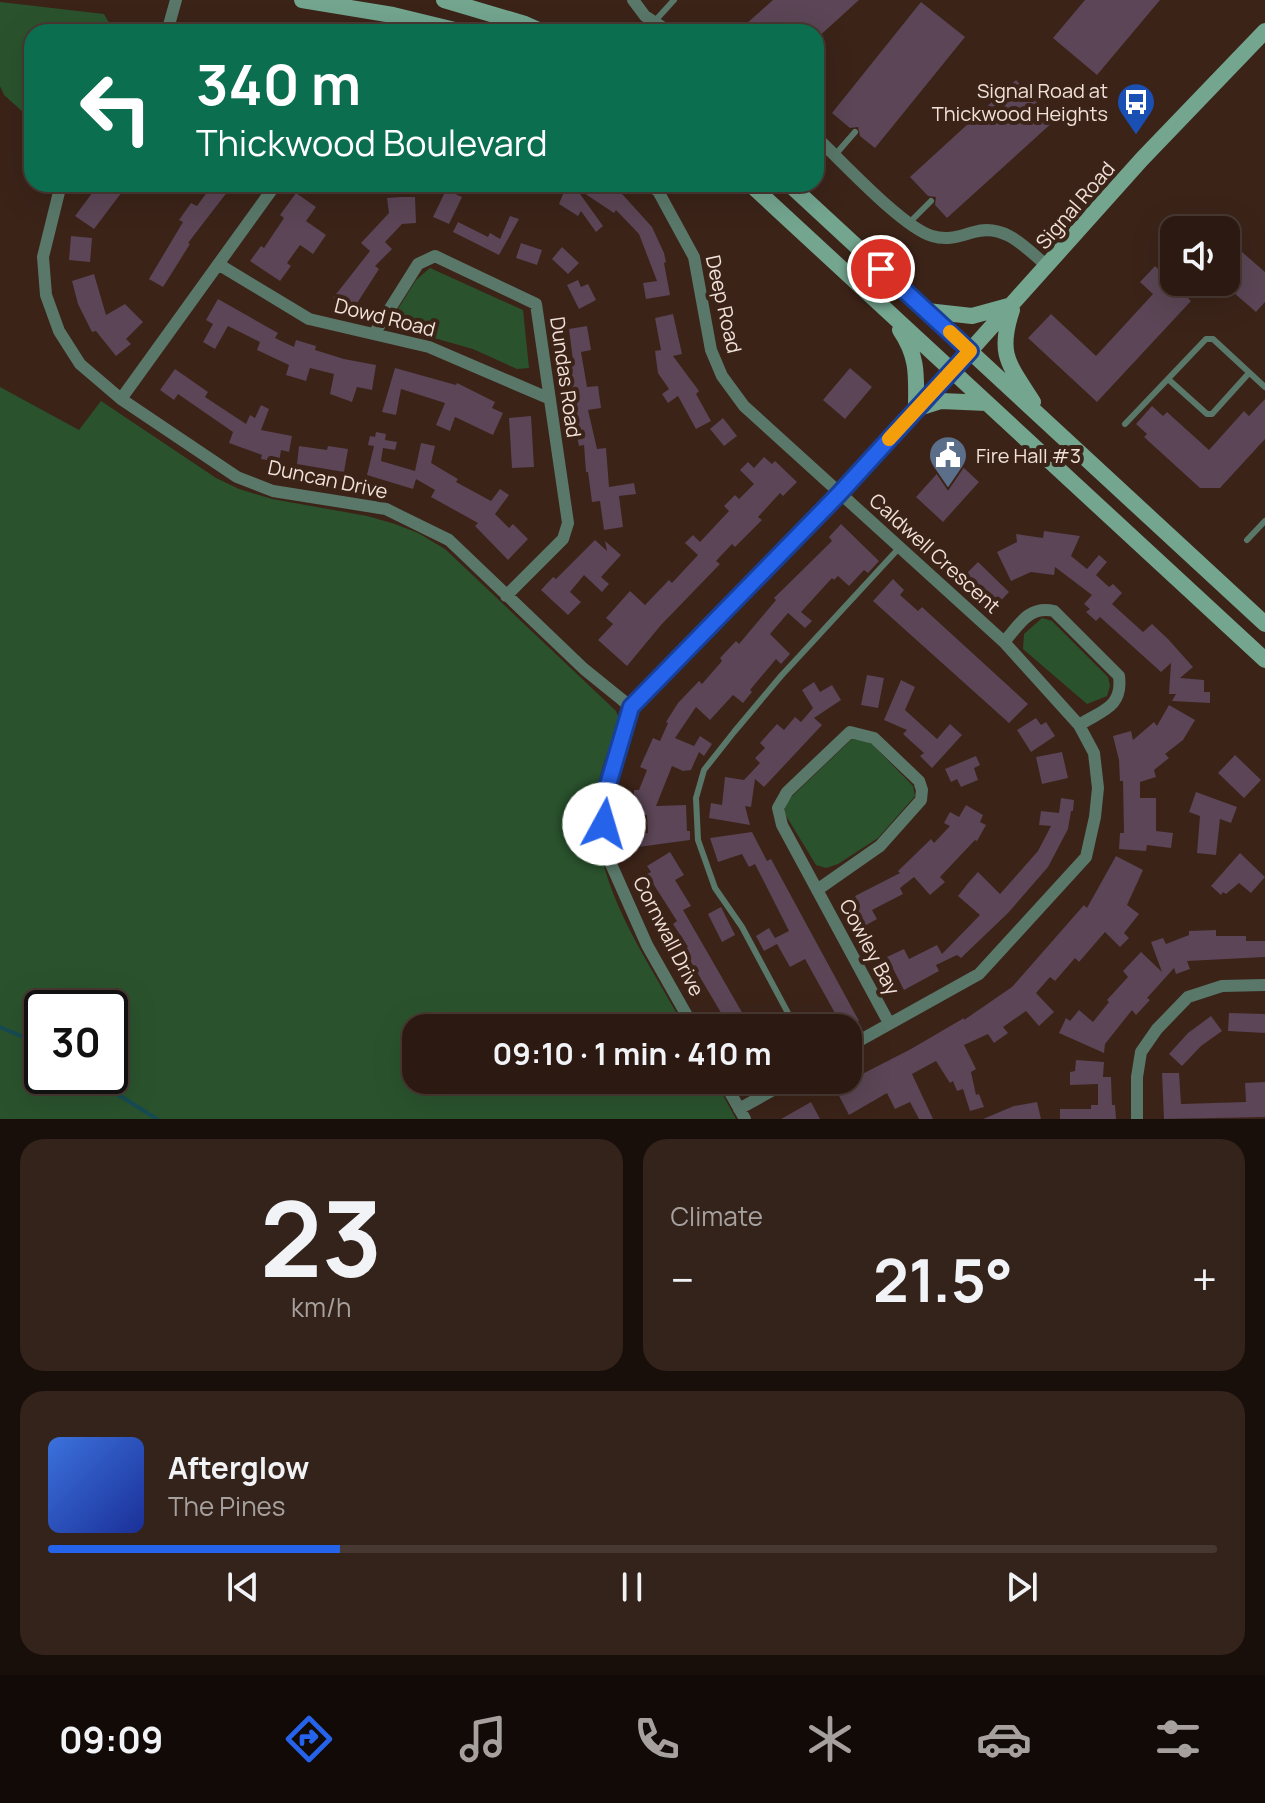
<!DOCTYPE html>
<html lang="en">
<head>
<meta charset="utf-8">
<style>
  body { margin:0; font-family:Manrope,sans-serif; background:#34231b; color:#f1f3f6; height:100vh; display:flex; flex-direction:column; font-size:30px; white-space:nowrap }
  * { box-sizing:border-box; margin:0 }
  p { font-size:26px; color:#a6a19f }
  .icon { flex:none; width:44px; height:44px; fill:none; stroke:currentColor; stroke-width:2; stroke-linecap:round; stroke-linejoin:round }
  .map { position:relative; height:1119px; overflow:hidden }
  .panel { display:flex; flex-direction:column; gap:20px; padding:20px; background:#180e0a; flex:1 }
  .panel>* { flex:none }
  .guide { position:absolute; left:24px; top:24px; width:800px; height:168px; border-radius:24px; box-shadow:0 8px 32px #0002,0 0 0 2px #483832; background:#0b6e4f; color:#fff; overflow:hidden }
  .tools { position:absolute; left:1160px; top:216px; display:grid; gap:16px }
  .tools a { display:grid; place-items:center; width:80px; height:80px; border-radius:16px; background:#2c1a12; box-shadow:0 8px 32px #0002,0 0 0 2px #483832; font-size:40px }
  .speed { position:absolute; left:24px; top:990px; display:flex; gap:16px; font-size:40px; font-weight:700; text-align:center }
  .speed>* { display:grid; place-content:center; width:104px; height:104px; border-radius:50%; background:#2c1a12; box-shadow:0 8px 32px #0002,0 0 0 2px #483832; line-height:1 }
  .speed .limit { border:4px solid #111; border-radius:12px; background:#fff; color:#111 }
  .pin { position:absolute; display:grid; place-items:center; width:68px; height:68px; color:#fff; margin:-34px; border:4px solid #fff; border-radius:50%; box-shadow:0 2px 8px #0007 }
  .me { position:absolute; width:88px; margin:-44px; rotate:6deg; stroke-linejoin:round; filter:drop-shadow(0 0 6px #0008) }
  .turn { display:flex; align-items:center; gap:28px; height:168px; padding:0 40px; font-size:36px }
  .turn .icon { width:104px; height:104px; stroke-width:2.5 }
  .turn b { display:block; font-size:56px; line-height:68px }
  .big { font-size:60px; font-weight:700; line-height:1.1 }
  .panel .card { flex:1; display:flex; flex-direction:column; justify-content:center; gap:12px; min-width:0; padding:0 28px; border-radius:24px; background:#34231b }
  .panel .dial { align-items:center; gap:0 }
  .dial b { font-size:104px; line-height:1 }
  .song { display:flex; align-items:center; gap:24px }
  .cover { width:96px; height:96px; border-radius:12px; background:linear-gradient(135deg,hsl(220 70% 55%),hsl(230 70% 35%)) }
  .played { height:8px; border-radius:4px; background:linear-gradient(90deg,#2563eb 25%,#483832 25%) }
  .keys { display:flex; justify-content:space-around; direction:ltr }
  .heat { display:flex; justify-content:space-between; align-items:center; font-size:44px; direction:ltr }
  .panel .tiles { flex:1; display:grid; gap:20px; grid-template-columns:1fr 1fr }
  .card:last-child { grid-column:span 2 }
  .trip { position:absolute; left:402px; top:1014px; width:460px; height:80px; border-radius:24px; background:#2c1a12; box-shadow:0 8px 32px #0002,0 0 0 2px #483832; font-weight:700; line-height:80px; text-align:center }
  .dock { display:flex; height:128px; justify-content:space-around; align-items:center; background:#120a07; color:#a6a19f }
  .dock .icon { width:56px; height:56px }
  .dock .current { color:#2563eb }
  .dock b { font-size:36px; color:#f1f3f6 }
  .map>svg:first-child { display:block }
  .green { fill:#2a532d; fill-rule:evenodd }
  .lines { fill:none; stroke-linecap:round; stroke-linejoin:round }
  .stream { stroke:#174b53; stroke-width:4 }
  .building { fill:#5b4556 }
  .lane { stroke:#59786a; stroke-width:6 }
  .street { stroke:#59786a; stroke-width:12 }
  .secondary { stroke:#73a58f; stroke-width:16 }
  .route-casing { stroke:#184099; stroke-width:20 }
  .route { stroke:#2563eb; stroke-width:14 }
  .slow { stroke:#f59e0b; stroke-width:14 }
  .labels { text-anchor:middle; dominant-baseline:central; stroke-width:8; stroke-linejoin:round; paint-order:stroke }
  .poi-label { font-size:20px; fill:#f1e1d9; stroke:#3b2318; text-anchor:end }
  .street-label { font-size:20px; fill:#f1e1d9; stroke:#3b2318 }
</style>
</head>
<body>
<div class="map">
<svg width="1265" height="1119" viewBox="0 0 1265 1119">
  <rect width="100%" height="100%" fill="#3b2318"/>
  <path class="green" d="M0,2L104,14L111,26L108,32H32V120L4,95L0,86Z
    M430,268L523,310L529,368L517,369L473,349L388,325L416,280Z
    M0,387L79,430L101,401L216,478L239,489L272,499L367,516L395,524L418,533L445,549L616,711L620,721C614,738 605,755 601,773C578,866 643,951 685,1028H416V1080H715L736,1119H0ZM110,1008V1076H42V1008Z
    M1042,618L1052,621L1108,677L1110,686L1107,696L1087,704L1023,649L1024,634Z
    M852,739L869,741L913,786L915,796L878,838L838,864L826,868L816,865L785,814V803Z"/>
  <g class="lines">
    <path class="stream" d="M0,1027L42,1045
      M94,1076L114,1092L157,1119"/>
  </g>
  <path class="building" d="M773,0H859L816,39V32H751L745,25Z
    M1085,0H1160L1097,75L1053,38Z
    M921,2L965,37L875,148L860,136L858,127L850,128L832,113Z
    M1016,80L1054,121L947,218L935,205L936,197L928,196L910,177Z
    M99,184H128L94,229L75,216Z
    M213,184H219L228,191L188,243L190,244L163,287L149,279L183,222L179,220L191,203L197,206Z
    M567,184H607L623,195L652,227L664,253L666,262L664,263L670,295L646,299L643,283L657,281L639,234L616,210L614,213L575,187L603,226L596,232L581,211L578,216L559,204Z
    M446,190L462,197L449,224L433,217Z
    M296,193L316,207L306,221L326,235L313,254L300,245L287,263L291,266L280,281L250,261L261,246L264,248L284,218L280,215Z
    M401,197H415L416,223L402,224L385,242L392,249L375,266L379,269L352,311L333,298L370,251L361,243L389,213L387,198Z
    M510,216L519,219L499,255L453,232L458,222L488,237L490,233L500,239Z
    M71,236L92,238L90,262L69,260Z
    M1226,238L1265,272V302L1256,312L1226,286Z
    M521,243L542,250L537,265L516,258Z
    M562,247L579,263L568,274L552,259Z
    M1155,266L1191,301L1097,402L1028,338L1051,314L1096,356L1153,294L1140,282Z
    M94,274L106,315L125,304L143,322L126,339L131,344L116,356L96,331L92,332L78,304L72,281Z
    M578,280L581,287L588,284L596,300L579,309L567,285Z
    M218,299L278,333L275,338L294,347L296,340L316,346L315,350L344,359L376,365L372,390L357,387L352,402L330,394L334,374L310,368L306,381L286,375L289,365L257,350L260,342L228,326L215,349L203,342L213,324L206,320Z
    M673,314L682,354L673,356L699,391L696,394L711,421L696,429L678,396L668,403L662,394L669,389L658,373L655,351L661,350L655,318Z
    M587,326L591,350L581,352L587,387L598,386L601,408L588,410L597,449L606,448L609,487L634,483L636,494L619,496L623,527L604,530L600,501L592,502L588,472H586L584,445L579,446L572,413L566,361L573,360L569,329Z
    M395,368L456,385L457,383L495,402L492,408L503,413L493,435L455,417L450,431L436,425L445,403L401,389L396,415L382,412Z
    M850,368L872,387L845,419L823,400Z
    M175,369L208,392L205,397L246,424L250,415L255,418L261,405L269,409L261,430L292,436L289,452L281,450L279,462L261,459L262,455L229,443L233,432L178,394L174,400L160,390Z
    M1265,399V439L1220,488H1200L1144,437L1147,434L1136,424L1152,406L1163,416L1167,412L1209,450L1244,411L1249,416Z
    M531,416L534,467L512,468L509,418Z
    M723,418L737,436L724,446L710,429Z
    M376,432L386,434L385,440L397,442L395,450L383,448L381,461L415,471L421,443L435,446L431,463L458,479L456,482L491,501L500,489L509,495L495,514L509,528L513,524L528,539L508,560L475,526L478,523L431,497L435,490L416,479L413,489L367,475L374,446L368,445L370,436L375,437Z
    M299,446L327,450L328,446L348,449L344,472L297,464Z
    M764,457L772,464L775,461L797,482L783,496L780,493L758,517L762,520L735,547L732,544L716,561L720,564L661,625L627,666L598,640L613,624L606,618L630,591L645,605L669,580L672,583L698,555L685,543L693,535L700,542L729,511L724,506L735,495L739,499L754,484L740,470L748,462L754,468Z
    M952,457L979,482L943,522L916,497Z
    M841,524L879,561L868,573L864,570L849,586L838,576L834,580L832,578L801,612L812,621L805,628L788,613L770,634L790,654L781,664L776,659L750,690L752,692L743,703L733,695L710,720L696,707L675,738L694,746L700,736L712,744L704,756L699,752L691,770L683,771L672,766L656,806L686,805L687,831H690V840L638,847L637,834L648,833L647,815H634V790H639L647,770L640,767L653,738L660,741L668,723L666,722L678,703L699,681L702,684L722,661L720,658L736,641L739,644L776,600L774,598L832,541L829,537Z
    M1044,531L1080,536L1071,556L1087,569L1099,555L1107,562L1096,575L1109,587L1113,584L1122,593L1112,604L1143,632L1152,624L1168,639L1193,667L1180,678L1204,680V692H1210V703L1172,701L1176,694H1169L1171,663L1161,672L1100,617L1096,621L1086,612L1090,609L1084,604L1092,595L1055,567L1054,575L1031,572L1011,581L997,552L1017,542L1016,534L1043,538Z
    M595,540L607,551L605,541L621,555L601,577L609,584L602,592L584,575L570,592L581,602L568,615L541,590L553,577L556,579Z
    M978,562L1009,592L994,608L962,578Z
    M893,579L904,590L900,595L918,611L922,607L1028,704L1009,723L873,601Z
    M867,675L884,678L878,708L861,705Z
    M901,680L915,687L905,710L937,739L950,724L962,735L932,768L920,756L924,753L903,734L907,730L884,720Z
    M814,682L820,692L832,685L841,700L814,718L822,725L764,787L755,779L751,807L745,806L750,825L709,818L711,803L722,805L725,777L744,780L760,763L755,758L765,748L760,743L777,724L784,730L795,717L801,722L813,708L802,690Z
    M1169,705L1195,720L1183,740L1165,754L1169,758L1154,770L1156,777L1140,782V798H1156V831L1173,833L1171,848L1147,845L1146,851L1119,849L1120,833H1124L1123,781H1120L1119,760L1113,736L1131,731L1133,740L1154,722L1157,726Z
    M1036,718L1041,725L1046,722L1055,736L1031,752L1017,730Z
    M1062,752L1068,778L1042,784L1036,757Z
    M1235,755L1261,780L1244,798L1218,773Z
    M976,756L980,765L974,768L978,780L961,787L957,779L951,782L945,769Z
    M1196,792L1237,807L1231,823L1220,819L1216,855L1197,853L1200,816L1189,812Z
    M1061,798L1074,800L1073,811H1071L1068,829L1048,867L1008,913L961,958L957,955L936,965L939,971L904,990L887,957L904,949L909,959L937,945L942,954L980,915L958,896L969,882L978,872L1000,894L1038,851L1051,826L1039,825L1041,811L1059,813Z
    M966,805L983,815L980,822L986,825L977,841L975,840L940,877L945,882L930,895L914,877L900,888L903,894L872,910L877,919L861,928L849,907L858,902L855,896L900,873L898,871L931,839L934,843L950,826L944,823L950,812L959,817Z
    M752,832L767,861L771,859L859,1021L846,1028H812L836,1015L805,959L790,967L777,944L764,951L756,936L769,928L775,938L789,931L755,864L749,867L742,854L718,862L710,838Z
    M670,852L684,875L675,880L691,906L683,910L751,1028H730L684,950L688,947L673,924L677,921L647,874L651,872L647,866Z
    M1240,853L1265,877L1251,893L1239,883L1226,894L1223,892L1221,895L1211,886Z
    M1116,856L1143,870L1127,905L1139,914L1124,933L1129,938L1120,947L1105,932L1079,962L1075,958L1055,981L1050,977L1036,993L1054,1012L1039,1026L1026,1011L1003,1027L1008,1033L994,1043L988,1034L964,1045L976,1069L971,1072L976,1095L979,1094L984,1107L970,1111L963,1089L957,1091L953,1081L950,1083L936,1061L912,1074L933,1119H919L910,1102L895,1109L887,1093L849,1115L835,1088L911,1049L964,1018V1020L1012,987L1084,905L1087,908Z
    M721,907L735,935L722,942L708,914Z
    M1216,930V936H1246V941H1265V957L1187,961L1190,969L1176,974L1174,968L1147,998L1150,1000L1136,1015L1132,1010L1105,1044L1104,1053L1059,1033L1066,1018L1070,1021L1079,1010L1093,1022L1109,1002L1107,1000L1128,977L1123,971L1141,952L1162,972L1151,942L1163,938L1166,944L1189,935V931Z
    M1229,1013L1265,1014V1033L1228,1031Z
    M1211,1016L1222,1031L1201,1046L1182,1066L1169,1054L1188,1033Z
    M1076,1060L1104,1062L1103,1077H1111L1112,1105H1115L1116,1119H1060V1109H1091V1105H1098V1084L1070,1085V1072L1075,1071Z
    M1162,1073H1179L1181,1104L1246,1102L1245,1083L1265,1082V1117L1164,1119Z
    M811,1102L820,1119H781Z
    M1037,1102L1041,1119H983L1014,1106Z"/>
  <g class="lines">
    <path class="lane" d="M654,22L674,0
      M835,155L855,132
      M909,223L931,201
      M1168,379L1207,414H1212L1249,373
      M1125,424L1206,339H1213L1265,387
      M1247,540L1265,521
      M796,1028L742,927L715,888L698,840L696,798L704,770L734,732L781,676L900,547"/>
    <path class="street" d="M633,0L645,16L670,32
      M167,32L176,0
      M816,137C842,161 902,227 932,236C948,241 959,236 974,232C1005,223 1026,248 1047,266
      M61,184L43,257L46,295L59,331L80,364L121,399L237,477L273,491L386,509L449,540L584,669L631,707
      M648,184L658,191L694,257L711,350L722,376L744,406L1004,642L1079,725L1094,753L1098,788L1095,817L1086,857L979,974L848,1047
      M218,264L309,319L429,347L548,398
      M374,334L418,264L435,256L536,304L568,523L563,539L506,596
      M121,399L276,184
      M1004,642C1019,625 1029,605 1054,611L1119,676C1123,707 1103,710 1079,725
      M817,890L880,846L921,800L922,790L919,781L874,738L850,732L787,792L778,808L782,825L889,1023
      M694,1028L647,945L611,864L605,842L603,805L631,707L839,494L952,371
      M723,1080L745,1119
      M739,1109L791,1080
      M1137,1119V1077L1141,1052L1157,1029L1188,997L1222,986L1265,985"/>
    <path class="secondary" d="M302,0L393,15L463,32
      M444,0L525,24L543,32
      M750,184L1265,660
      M789,184L1265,624
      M1012,310C997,355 1009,364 1033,402
      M927,311L972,316L1012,305
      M900,330C919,358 916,377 916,409L941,401L987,403
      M952,371L1142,159L1265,31"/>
  </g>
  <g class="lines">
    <g class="route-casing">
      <path id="route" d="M604,824L603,805L607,788L631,707L839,494L970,351L881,269"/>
    </g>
    <use href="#route" class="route"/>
    <path class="slow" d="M889,439L970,351L950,332"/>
  </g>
  <defs>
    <g id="bus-pin" transform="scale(2)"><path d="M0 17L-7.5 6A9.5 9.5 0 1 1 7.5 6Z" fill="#1a4fb4" stroke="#3b2318"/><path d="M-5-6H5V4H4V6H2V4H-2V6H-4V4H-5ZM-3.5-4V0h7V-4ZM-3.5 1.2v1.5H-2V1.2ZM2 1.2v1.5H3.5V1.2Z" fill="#fff"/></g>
    <g id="civic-pin" transform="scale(2)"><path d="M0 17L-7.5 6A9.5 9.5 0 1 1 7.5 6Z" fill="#5c6f8a" stroke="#3b2318"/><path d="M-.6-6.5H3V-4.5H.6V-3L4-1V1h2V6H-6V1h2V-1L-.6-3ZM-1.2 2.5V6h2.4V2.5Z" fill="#fff"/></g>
  </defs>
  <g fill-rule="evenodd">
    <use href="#bus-pin" x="1136" y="102"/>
    <use href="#civic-pin" x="948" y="455"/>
  </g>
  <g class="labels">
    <g class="poi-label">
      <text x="1108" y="90">Signal Road at<tspan x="1108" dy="23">Thickwood Heights</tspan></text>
      <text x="976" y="455" text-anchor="start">Fire Hall #3</text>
    </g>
    <g class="street-label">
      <text transform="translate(1075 205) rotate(-49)">Signal Road</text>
      <text transform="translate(724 304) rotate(77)">Deep Road</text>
      <text transform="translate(385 317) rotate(14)">Dowd Road</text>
      <text transform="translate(566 377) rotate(82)">Dundas Road</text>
      <text transform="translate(328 479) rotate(12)">Duncan Drive</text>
      <text transform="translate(935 553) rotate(42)">Caldwell Crescent</text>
      <text transform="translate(669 936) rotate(63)">Cornwall Drive</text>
      <text transform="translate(870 947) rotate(62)">Cowley Bay</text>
    </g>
  </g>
</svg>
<div class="tools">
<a><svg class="icon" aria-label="sound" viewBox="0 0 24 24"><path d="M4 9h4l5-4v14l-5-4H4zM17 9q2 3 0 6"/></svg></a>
</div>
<div class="speed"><div class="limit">30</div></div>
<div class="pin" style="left:881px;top:269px;background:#d93025"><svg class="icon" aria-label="arrive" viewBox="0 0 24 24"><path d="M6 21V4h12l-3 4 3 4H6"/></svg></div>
<svg class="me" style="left:604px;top:824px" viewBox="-20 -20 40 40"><circle r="19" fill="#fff"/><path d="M0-13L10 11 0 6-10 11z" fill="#2563eb"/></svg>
<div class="trip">09:10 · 1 min · 410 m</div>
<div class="guide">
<div class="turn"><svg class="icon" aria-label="left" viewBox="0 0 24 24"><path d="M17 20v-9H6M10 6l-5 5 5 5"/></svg><div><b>340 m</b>Thickwood Boulevard</div></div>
</div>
</div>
<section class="panel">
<div class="tiles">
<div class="card dial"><b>23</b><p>km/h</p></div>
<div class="card"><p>Climate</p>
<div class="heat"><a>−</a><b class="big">21.5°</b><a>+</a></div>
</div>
<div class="card">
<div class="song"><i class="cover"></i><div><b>Afterglow</b><p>The Pines</p></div></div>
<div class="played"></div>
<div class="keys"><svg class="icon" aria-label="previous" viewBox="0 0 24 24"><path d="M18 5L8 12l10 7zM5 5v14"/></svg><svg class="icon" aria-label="pause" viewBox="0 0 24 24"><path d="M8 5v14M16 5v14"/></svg><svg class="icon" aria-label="next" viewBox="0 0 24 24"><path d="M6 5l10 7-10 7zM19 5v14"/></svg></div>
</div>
</div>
</section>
<nav class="dock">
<b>09:09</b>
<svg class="icon current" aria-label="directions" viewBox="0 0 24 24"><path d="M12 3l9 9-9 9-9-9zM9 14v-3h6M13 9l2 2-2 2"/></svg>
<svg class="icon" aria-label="music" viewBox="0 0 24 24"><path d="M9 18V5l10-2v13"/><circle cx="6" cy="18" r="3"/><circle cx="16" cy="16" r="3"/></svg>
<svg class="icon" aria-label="phone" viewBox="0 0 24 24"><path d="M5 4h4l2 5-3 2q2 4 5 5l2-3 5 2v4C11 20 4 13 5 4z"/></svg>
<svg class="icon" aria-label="climate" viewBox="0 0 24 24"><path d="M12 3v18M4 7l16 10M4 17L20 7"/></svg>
<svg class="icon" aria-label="car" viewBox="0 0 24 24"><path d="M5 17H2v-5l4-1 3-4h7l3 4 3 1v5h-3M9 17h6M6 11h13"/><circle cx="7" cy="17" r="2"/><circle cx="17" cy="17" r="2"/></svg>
<svg class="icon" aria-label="filters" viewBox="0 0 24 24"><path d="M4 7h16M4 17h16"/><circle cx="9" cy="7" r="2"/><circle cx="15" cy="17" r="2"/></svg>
</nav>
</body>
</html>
